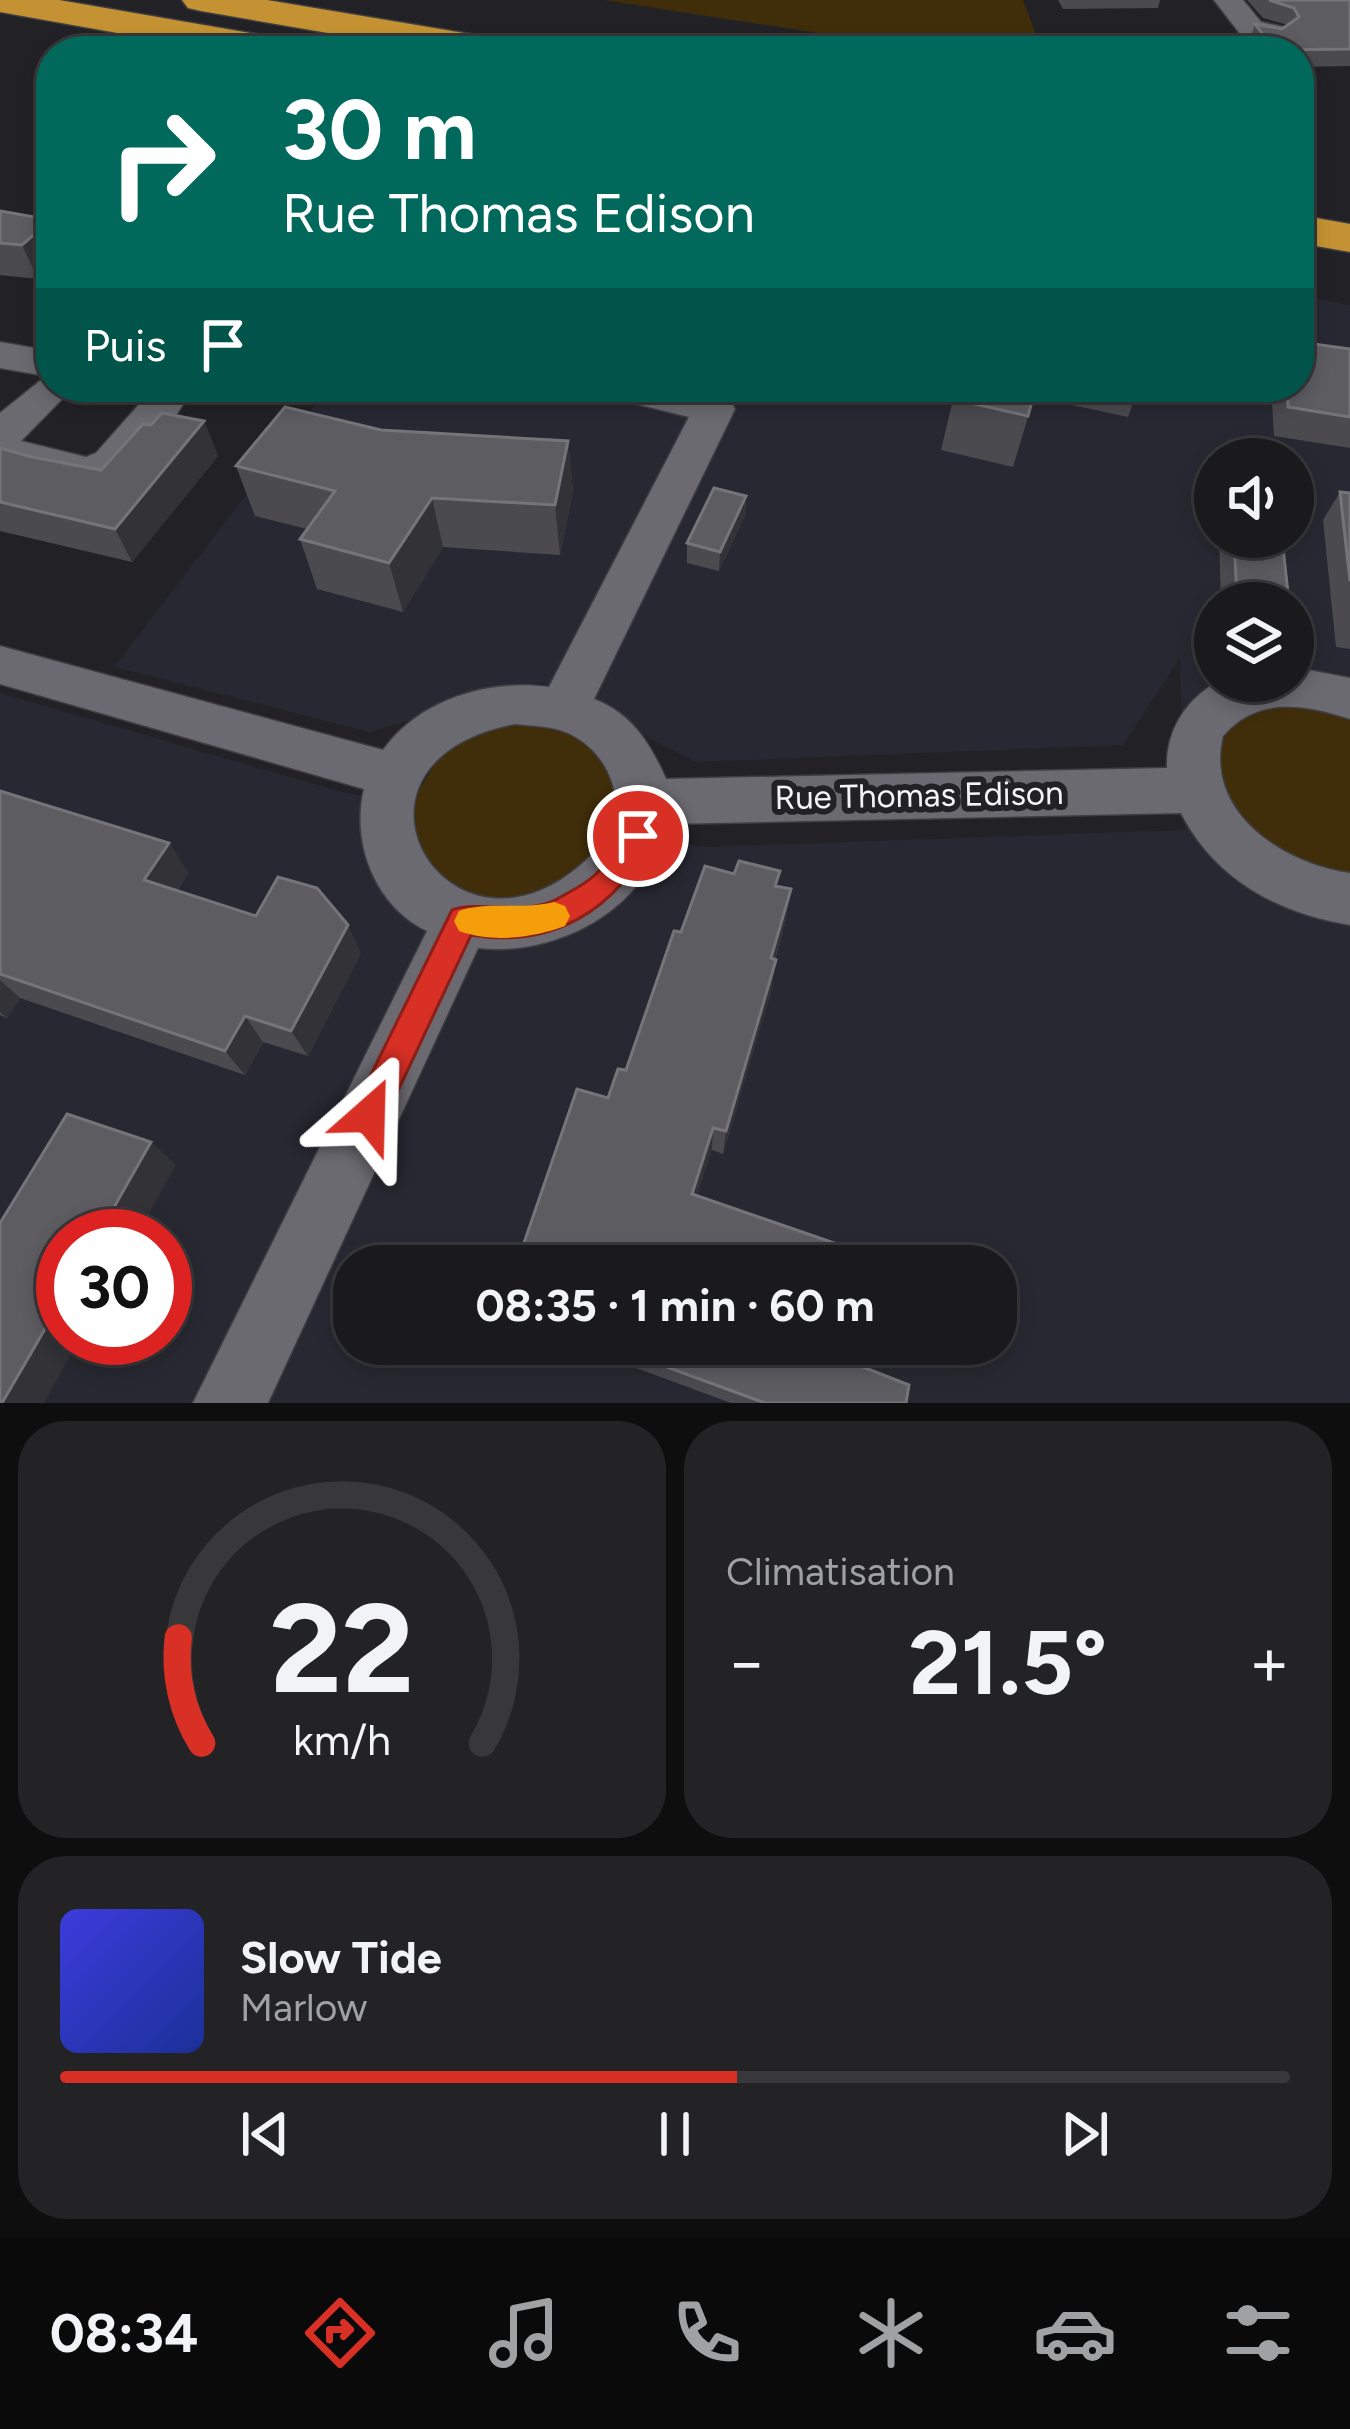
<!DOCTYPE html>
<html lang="fr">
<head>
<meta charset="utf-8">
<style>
  body { margin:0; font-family:Figtree,sans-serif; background:#232325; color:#f1f3f6; height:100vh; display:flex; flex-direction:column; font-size:45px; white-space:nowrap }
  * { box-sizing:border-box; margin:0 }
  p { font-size:39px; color:#9fa1a3 }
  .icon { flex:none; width:66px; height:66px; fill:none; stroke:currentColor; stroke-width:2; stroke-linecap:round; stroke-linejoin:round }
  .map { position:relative; height:1403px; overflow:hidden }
  .drawer { display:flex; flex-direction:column; gap:18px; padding:18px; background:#0e0e0f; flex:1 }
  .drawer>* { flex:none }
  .guide { position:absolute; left:36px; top:36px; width:1278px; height:366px; border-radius:48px; box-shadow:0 6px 18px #0003,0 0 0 3px #38383b; background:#00695c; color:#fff; overflow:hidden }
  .controls { position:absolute; left:1194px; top:438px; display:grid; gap:24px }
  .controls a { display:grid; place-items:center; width:120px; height:120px; border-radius:50%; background:#1a1a1c; box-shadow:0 6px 18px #0003,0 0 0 3px #38383b; font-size:60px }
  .speed { position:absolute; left:36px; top:1209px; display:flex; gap:24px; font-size:60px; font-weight:700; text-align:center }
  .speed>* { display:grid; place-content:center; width:156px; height:156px; border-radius:50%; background:#1a1a1c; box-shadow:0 6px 18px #0003,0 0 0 3px #38383b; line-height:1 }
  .speed .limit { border:18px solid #d22; background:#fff; color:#111 }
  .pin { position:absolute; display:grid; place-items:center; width:102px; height:102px; color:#fff; margin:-51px; border:6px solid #fff; border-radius:50%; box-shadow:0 3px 12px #0007 }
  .me { position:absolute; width:132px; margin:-66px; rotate:25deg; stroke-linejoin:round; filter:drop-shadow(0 0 9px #0008) }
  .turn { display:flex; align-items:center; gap:42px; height:252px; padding:0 48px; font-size:54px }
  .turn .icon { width:156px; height:156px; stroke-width:2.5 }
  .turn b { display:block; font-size:84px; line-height:102px }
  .then { display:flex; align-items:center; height:114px; padding:0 48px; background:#0003; gap:24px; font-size:45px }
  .big { font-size:90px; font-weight:700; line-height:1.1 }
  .drawer .tile { flex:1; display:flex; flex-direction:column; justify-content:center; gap:18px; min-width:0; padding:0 42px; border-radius:48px; background:#232325 }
  .drawer .dial { align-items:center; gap:0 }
  .dial svg { height:312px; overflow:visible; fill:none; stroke:#38383b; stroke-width:7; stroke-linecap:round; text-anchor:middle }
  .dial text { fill:#f1f3f6; stroke:none }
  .song { display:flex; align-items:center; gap:36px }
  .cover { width:144px; height:144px; border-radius:18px; background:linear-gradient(135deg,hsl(240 70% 55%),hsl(230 70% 35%)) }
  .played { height:12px; border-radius:6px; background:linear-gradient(90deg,#d93025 55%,#38383b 55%) }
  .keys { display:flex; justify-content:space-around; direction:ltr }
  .heat { display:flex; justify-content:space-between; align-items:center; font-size:66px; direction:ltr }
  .drawer .tiles { flex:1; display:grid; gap:18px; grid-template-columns:1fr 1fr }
  .tile:last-child { grid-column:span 2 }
  .trip { position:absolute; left:333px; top:1245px; width:684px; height:120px; border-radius:48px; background:#1a1a1c; box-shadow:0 6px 18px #0003,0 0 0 3px #38383b; font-weight:700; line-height:120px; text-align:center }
  .tabs { display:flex; height:192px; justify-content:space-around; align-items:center; background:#0a0a0b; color:#9fa1a3 }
  .tabs .icon { width:84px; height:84px }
  .tabs .selected { color:#d93025 }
  .tabs b { font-size:54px; color:#f1f3f6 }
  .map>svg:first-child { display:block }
  .built { fill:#282832; fill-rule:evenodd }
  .green { fill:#402e0a }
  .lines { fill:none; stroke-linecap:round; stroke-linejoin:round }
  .minor-casing { stroke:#3e3e42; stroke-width:3 }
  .highway-casing { stroke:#3e3e42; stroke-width:3 }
  .minor { fill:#6a6a70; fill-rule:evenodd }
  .highway { fill:#c49232; fill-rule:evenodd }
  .wall { fill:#4a4a4f }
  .shaded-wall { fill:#323237 }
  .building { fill:#5c5c61; stroke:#747479; stroke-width:3 }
  .route { fill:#d93025; stroke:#8d1f18; stroke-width:3 }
  .slow { fill:#f59e0b }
  .labels { text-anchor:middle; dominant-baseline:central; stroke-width:12; stroke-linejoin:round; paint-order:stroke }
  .street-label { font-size:33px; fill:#f4f4f8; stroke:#222226 }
</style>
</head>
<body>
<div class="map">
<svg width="1350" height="1403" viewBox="0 0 1350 1403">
  <rect width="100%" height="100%" fill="#222226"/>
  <path class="built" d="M1299,294L1350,306V1403H0V693L345,793L707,847L1185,830L1180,658L1123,745L695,762L542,682L370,732L114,667L329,387H1299ZM1215,459H1293V537H1215ZM1215,603H1293V681H1215ZM63,1236H165V1338H63ZM354,1266H996V1344H354Z"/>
  <path class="green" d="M604,0H1023L1042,51H935Z
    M1286,706L1321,709L1350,719V880C1325,878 1269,850 1249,833C1221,810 1205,753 1234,725C1248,711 1268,709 1286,706Z
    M507,721L558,725L598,749L620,788L618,825L567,886L511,902L464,895L425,865L409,808L442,751Z"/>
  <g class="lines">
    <g class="minor-casing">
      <path id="minor" d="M1214,0H1243L1261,22L1284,27L1288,33L1273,42L1241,35Z
        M0,342L51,351V387H74L21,441L86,457L96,453L142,401L138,387H180L184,403C165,433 131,482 94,487C67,490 27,472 0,466V413L46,376L0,368Z
        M598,387H677L729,399L735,409L594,699C632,714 650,743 666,779L1167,768C1166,733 1183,704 1212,685L1293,681V667L1350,678V719C1304,704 1257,696 1223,736C1204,813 1284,864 1350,873V925C1277,913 1215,879 1181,813L668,824C661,841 654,861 644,876C608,928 539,955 478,948L268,1403H193L427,931C375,906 351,843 364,789L0,684V646L383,750C420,699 488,679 549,687L689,417L604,396ZM515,724C533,726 553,726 570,734C613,755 632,811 598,848C458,1000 309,764 515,724Z"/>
    </g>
    <g class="highway-casing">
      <path id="highway" d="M0,0H59L256,34L270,38L276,46L272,51H218L0,12Z
        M182,0H267L500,39L514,43L520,51H432L201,11L188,8Z
        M1299,215L1350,224V252L1299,243Z"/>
    </g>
    <use href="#minor" class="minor"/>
    <use href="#highway" class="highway"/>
  </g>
  <path class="wall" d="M1058,0H1160L1158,8L1063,9Z
    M1247,0H1350V66L1299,67V51H1257L1249,41L1255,24L1282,29L1288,25L1263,18Z
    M0,211L51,220L38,279L0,275Z
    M1350,349V448L1274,436L1271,387H1299Z
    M956,387H1139L1128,417L1034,397L1013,467L941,450Z
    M204,421L218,456L132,562L0,531V448L32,457L101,470L151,425Z
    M381,430L568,441L573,491L560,555L443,547L403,612L317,589L300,539L307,529L255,516L236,466Z
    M1340,492L1350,493V649L1336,647L1323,520Z
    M746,496L745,516L719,571L687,563V543Z
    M1219,537H1282L1289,603H1221Z
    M0,791L169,843L188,873L177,891L361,953L308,1056L263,1042L245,1075L20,998L7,1018L0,1015Z
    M778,886L786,919L775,960L772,988L723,1154L712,1150L516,1266L608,1098L626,1070Z
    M571,1344H818L817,1349L906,1403H731Z"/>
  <path class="shaded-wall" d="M51,220V268L38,279L22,245Z
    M204,421L218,456L132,562L115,529Z
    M568,441L573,491L560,555L555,505Z
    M746,496L745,516L719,571L720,552Z
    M432,498L443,547L403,612L389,563Z
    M169,843L188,873L165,909L144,880Z
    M791,889L786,919L767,986L771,958Z
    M348,925L361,953L308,1056L291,1031Z
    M776,960L772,988L723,1154L726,1131Z
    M0,980L20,998L7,1018L0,1012Z
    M245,1016L263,1042L245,1075L225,1051Z
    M713,1128L712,1150L691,1214L692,1194Z
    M151,1142L176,1165L136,1236H124L105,1223Z
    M63,1298V1338H80L44,1403H2Z"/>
  <path class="building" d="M1269,0H1350V49L1275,50L1255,24L1282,29L1299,17L1294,8Z
    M0,211L51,220L22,245L0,243Z
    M1299,342L1350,349V417L1288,407L1287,387H1299Z
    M956,387H1036L1028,416L952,399Z
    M285,407L381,430L568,441L555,505L432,498L389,563L300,539L335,491L236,466Z
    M162,413L204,421L115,529L0,502V448L32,457L101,470L143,424L151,425Z
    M714,488L746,496L720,552L687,543Z
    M1340,492L1350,493V581Z
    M1234,537H1282L1289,603H1259L1237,599Z
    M0,791L169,843L144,880L256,916L278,877L317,888L348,925L291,1031L245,1016L225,1051L0,974Z
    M739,861L780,871L775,886L791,889L771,958L776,960L726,1131L713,1128L692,1194L840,1245L835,1266H516L577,1089L608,1098L618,1069L626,1070L674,931L681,932L705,866L734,874Z
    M67,1114L151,1142L105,1223L128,1232L125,1236H63V1298L2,1403H0V1223Z
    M604,1344H818L817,1349L909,1385L906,1403H765Z"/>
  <path class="route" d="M638,824L648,827L652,836C618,909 553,949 471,935L381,1127L369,1132L357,1127L352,1115L357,1103L452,910C477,900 522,916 555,900C568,893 586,884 596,874C613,859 615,832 638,824Z"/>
  <path class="slow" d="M554,902L565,906L570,916L565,926C533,938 492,943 459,931L454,921L459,911C485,901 523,910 554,902Z"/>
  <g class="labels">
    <g class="street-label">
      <text transform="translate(919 795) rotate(-1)">Rue Thomas Edison</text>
    </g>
  </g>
</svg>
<div class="controls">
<a><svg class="icon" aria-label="sound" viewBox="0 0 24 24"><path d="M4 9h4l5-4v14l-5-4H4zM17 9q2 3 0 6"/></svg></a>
<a><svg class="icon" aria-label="layers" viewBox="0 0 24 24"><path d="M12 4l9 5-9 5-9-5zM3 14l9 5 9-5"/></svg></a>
</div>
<div class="speed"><div class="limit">30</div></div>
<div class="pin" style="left:638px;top:836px;background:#d93025"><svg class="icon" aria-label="arrive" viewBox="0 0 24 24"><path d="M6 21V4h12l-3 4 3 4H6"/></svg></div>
<svg class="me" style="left:369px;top:1115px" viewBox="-20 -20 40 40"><path d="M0-17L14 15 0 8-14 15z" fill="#d93025" stroke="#fff" stroke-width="4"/></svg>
<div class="trip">08:35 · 1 min · 60 m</div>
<div class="guide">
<div class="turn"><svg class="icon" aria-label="right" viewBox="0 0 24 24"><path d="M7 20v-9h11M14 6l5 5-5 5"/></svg><div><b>30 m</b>Rue Thomas Edison</div></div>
<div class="then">Puis<svg class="icon" aria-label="arrive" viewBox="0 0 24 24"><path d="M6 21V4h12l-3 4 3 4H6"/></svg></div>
</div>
</div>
<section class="drawer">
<div class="tiles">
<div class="tile dial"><svg viewBox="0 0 100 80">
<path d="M14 69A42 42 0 1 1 86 69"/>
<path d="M14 69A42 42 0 0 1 8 42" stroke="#d93025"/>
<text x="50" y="56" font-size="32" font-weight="700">22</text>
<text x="50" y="72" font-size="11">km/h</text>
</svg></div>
<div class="tile"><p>Climatisation</p>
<div class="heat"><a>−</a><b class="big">21.5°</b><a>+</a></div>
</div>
<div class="tile">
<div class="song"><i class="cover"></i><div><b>Slow Tide</b><p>Marlow</p></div></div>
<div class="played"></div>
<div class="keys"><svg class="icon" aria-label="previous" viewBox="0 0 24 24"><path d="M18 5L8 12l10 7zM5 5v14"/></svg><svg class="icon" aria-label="pause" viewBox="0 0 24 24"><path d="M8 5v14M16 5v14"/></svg><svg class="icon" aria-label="next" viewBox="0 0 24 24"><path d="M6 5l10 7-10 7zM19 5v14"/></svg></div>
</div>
</div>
</section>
<nav class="tabs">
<b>08:34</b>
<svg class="icon selected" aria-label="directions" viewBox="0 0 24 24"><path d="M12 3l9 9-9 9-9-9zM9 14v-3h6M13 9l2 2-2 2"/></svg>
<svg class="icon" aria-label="music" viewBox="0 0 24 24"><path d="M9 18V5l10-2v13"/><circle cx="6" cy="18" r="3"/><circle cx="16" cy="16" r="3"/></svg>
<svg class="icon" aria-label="phone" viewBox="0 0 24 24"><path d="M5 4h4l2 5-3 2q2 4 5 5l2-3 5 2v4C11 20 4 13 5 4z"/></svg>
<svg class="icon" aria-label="climate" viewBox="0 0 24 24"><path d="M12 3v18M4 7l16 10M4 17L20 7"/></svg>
<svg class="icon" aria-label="car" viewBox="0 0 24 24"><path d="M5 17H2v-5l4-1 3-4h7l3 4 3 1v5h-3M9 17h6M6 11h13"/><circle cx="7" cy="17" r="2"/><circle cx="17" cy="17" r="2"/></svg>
<svg class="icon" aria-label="filters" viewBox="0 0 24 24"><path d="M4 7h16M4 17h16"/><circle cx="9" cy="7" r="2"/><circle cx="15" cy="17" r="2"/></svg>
</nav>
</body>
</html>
